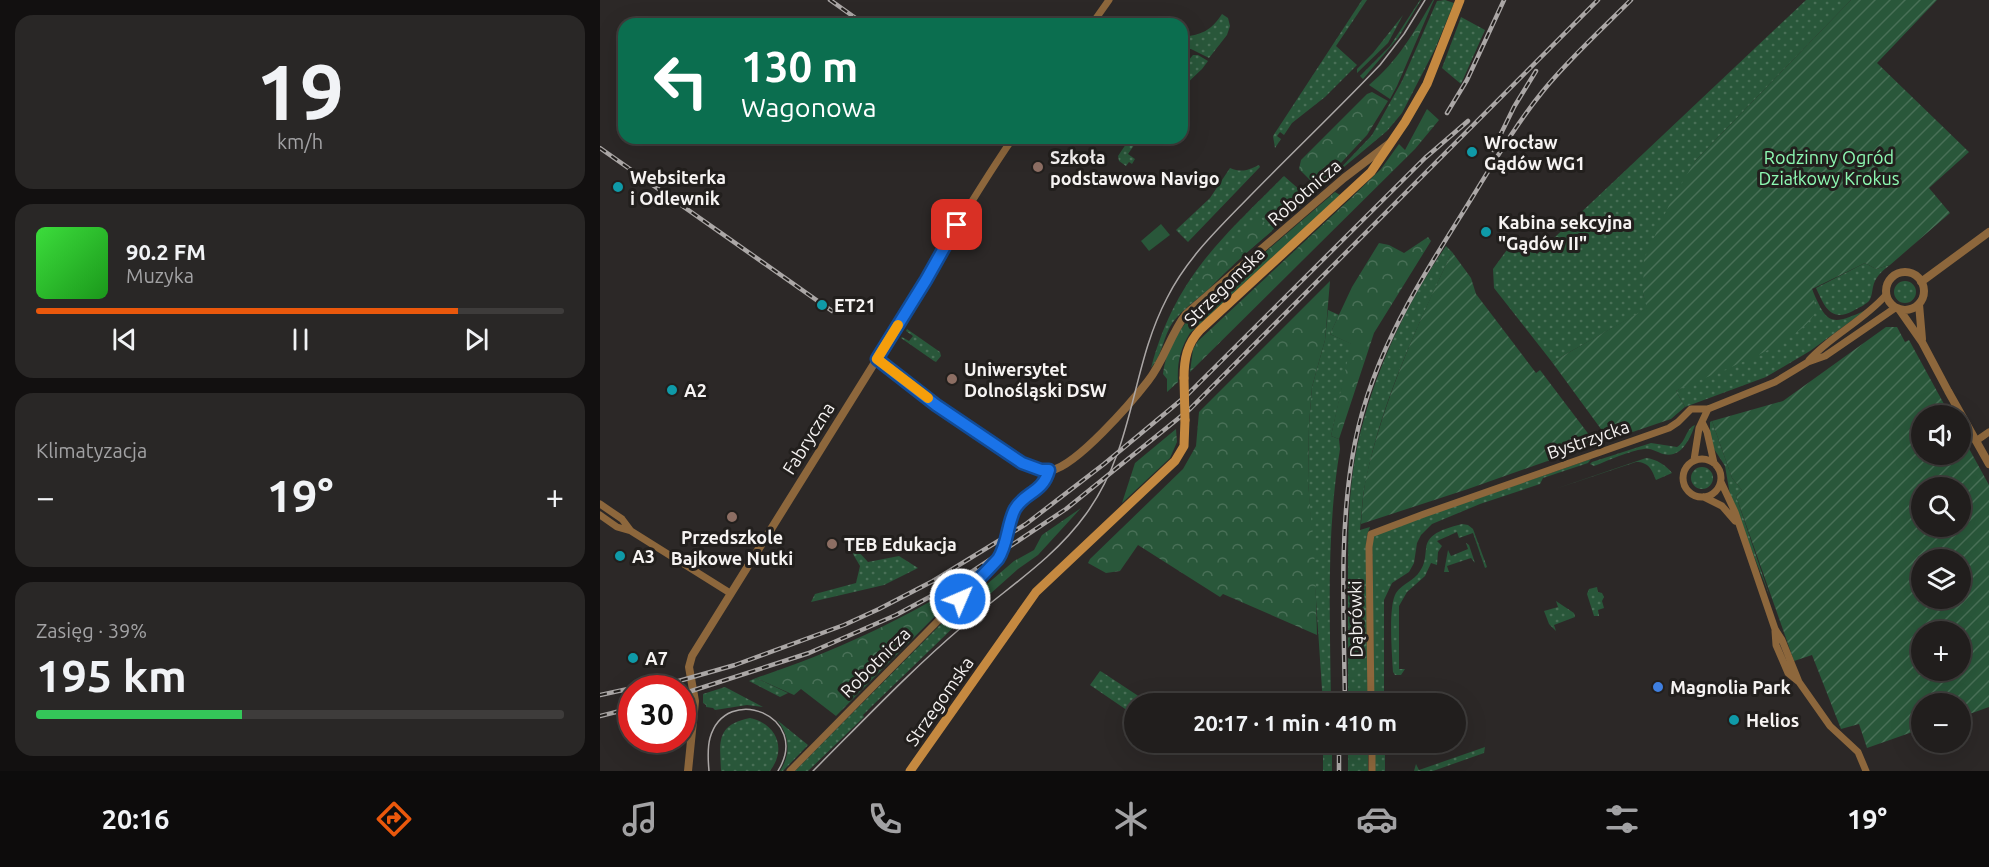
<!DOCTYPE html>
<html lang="pl">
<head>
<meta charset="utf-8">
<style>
  body { margin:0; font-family:Ubuntu,sans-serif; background:#292726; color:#f1f3f6; height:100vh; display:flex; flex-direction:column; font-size:22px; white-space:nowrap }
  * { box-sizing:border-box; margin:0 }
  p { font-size:20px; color:#a2a2a4 }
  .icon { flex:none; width:33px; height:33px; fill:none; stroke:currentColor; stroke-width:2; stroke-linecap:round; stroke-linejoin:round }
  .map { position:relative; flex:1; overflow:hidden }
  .sheet { display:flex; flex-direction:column; gap:15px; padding:15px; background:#121010; width:600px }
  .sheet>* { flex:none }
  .hud { position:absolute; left:18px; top:18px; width:570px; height:126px; border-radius:18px; box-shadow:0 6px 24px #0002,0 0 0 2px #3e3c3b; background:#0b6e4f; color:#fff; overflow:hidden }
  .buttons { position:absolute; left:1311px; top:405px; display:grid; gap:12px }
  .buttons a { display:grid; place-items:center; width:60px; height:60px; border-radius:50%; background:#211e1d; box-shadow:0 6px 24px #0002,0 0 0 2px #3e3c3b; font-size:30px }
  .speed { position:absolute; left:18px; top:675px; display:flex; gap:12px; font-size:30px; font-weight:700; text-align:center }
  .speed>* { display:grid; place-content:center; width:78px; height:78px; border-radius:50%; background:#211e1d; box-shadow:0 6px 24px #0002,0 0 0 2px #3e3c3b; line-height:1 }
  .speed .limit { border:9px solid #d22; background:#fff; color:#111 }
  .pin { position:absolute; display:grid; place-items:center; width:51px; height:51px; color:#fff; margin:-26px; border-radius:12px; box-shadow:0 3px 9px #0006 }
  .me { position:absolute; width:66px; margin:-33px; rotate:45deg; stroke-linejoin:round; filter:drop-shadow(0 0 4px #0008) }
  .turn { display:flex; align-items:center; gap:21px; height:126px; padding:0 24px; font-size:27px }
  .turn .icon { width:78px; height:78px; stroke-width:2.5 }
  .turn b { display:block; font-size:42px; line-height:51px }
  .big { font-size:45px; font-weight:600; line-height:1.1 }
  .sheet .card { flex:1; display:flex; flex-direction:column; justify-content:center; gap:9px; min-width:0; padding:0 21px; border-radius:18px; background:#292726 }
  .sheet .dial { align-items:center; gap:0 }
  .dial b { font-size:78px; line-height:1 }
  .song { display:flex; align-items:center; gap:18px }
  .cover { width:72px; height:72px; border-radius:9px; background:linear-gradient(135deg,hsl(120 70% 55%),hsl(120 70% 35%)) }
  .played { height:6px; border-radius:3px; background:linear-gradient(90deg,#ea580c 80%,#3e3c3b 80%) }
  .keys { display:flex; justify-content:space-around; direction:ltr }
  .heat { display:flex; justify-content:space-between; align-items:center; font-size:33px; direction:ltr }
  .charge { height:9px; border-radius:4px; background:linear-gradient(90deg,#34c759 39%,#3e3c3b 0) }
  .trip { position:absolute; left:524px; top:693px; width:342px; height:60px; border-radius:30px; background:#211e1d; box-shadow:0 6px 24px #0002,0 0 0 2px #3e3c3b; font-weight:600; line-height:60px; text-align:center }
  .menu { display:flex; height:96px; justify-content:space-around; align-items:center; background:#0d0c0c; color:#a2a2a4 }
  .menu .icon { width:42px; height:42px }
  .menu .current { color:#ea580c }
  .menu b { font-size:27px; color:#f1f3f6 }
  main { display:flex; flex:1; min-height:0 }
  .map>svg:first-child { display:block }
  .grass { fill:url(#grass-dots) }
  .forest { fill:url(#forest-crowns) }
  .garden { fill:url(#garden-furrows); fill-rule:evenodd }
  .pitch { fill:#29573a }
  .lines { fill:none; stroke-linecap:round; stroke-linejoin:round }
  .minor { stroke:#8d673c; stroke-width:7 }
  .tertiary { stroke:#8d673c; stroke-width:8 }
  .secondary { stroke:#c58940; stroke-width:9 }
  .tram { stroke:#aba7a6; stroke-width:1.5 }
  .rail-casing { stroke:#aba7a6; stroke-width:4.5 }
  .rail { stroke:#221f1d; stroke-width:2; stroke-dasharray:7; stroke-linecap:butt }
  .secondary-bridge { stroke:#c58940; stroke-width:9 }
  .route-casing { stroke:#114b97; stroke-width:15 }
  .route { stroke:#1a73e8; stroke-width:10 }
  .slow { stroke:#f59e0b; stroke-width:10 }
  .culture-dot { fill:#0f9aa8; stroke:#221f1d; stroke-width:2 }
  .education-dot { fill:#8d6e63; stroke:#221f1d; stroke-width:2 }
  .shop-dot { fill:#3f7fe0; stroke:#221f1d; stroke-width:2 }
  .labels { text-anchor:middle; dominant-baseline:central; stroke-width:6; stroke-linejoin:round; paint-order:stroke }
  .poi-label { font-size:18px; font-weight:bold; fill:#f6f3f2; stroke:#221f1d; text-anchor:start }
  .park-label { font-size:18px; fill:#8efab3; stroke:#221f1d }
  .street-label { font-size:18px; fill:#f6f3f2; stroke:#221f1d }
</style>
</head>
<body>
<main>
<section class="sheet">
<div class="card dial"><b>19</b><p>km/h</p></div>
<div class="card">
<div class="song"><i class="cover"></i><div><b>90.2 FM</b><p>Muzyka</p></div></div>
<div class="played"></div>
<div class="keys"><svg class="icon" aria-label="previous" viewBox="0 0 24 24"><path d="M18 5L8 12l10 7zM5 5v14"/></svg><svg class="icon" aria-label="pause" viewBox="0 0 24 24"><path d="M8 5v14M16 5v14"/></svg><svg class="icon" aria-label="next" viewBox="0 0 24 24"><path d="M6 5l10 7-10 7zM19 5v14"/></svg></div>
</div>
<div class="card"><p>Klimatyzacja</p>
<div class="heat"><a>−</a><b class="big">19°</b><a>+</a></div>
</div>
<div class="card"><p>Zasięg · 39%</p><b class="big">195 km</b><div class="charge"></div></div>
</section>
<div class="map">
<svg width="1389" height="771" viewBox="0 0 1389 771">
  <defs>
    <pattern id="grass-dots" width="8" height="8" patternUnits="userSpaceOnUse" patternTransform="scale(1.5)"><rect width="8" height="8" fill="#29573a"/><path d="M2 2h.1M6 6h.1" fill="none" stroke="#497057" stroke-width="1.8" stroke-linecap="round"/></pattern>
    <pattern id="forest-crowns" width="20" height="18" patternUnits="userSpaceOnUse" patternTransform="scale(1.5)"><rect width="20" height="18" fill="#29573a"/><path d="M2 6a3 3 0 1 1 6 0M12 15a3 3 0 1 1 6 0" fill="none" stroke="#497057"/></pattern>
    <pattern id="garden-furrows" width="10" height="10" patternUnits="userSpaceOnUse" patternTransform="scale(1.5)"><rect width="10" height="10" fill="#29573a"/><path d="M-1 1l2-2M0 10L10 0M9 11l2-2" fill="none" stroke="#497057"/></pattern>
  </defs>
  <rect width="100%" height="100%" fill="#2c2827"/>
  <path class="grass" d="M762,0H767L736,46L757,65L725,97L692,123L684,135L680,132L677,136L681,139L675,148L673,136Z
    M820,0H821L798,38L763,79L760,76L790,46Z
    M845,0L854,3L835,49L802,113L787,131L732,177L772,135L802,81L837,1Z
    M1206,0H1251L1095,161L1043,294L1048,308L952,362L894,288L893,269L917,236L937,254Z
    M622,14L628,18L630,26L627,35L609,58L591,49H582V37C601,35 611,31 622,14Z
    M803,15L788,43L757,73V69L773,53Z
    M861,17L885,30L861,84L842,68Z
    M593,55H598L608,61L602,69L582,88V59L588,61Z
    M535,138H539L528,154L535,159L532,164L529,162L526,166L519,161L518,156L528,141Z
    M659,165L660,167L588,242L576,230L610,198L630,168C642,173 648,170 659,165Z
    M684,176L701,191L704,200L701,206C670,232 639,258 611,287C598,299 584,308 573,322C563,336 563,354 551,368C575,278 621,239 684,176Z
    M846,246L852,252C818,325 782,400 766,480C762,496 762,513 760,530L770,527L767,535L766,547L768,703L748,704C748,662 748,621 748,580C748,539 748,498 755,458C769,383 803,308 846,246Z
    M1265,263L1276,269L1290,265C1282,271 1275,277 1273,287C1272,292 1272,296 1269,301C1265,305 1258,308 1253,311C1230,323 1224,305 1216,288Z
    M1294 292a11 11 0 1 1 22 0a11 11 0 1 1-22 0Z
    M1212,289C1227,325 1231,326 1266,310L1210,351L1166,377L1085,407L1076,391L1097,379Z
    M728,310L739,315L730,334L752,344L731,436L739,439L740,449C726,533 730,619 731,703L723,704L708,481L709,425L712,387L725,340Z
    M307,329L340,352L341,356L336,362L334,361L301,338L302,337L309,341L313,336L306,331Z
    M1112,421L1132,478L1142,490L1136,496L1170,597L1130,495L1125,466L1114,449L1110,433V422Z
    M1095,425C1090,439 1081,459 1063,454C1056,452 1052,448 1044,449C1028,451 1010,460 994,466L990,464L992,462L1051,443L1077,447C1086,442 1086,428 1095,425Z
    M1046,458C1056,459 1066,465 1072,473L1056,480C1052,470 1049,462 1036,462L955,489Z
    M991,459L988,463L943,478L940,484L880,504L832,524L821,535L817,543L814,563L809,572L792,583L784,600V703H774L772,538L775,534Z
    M1091 478a11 11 0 1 1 22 0a11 11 0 1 1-22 0Z
    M862,524L868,525L873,529L887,567L885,568L873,533L859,538L857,532L837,541L842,546L838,552L837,565L831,563L825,576L807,592L799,606V669H805L801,675H795L793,672C792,654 788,606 796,593C803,583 814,581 820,571C825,564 825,557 826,549C827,532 848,528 862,524Z
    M866,543L869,545L875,563L871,558L847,566L849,572H844L848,550L851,556L868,549Z
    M256,549L268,562L299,556L318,568L284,585L211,602L215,594L256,583L260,566L253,554Z
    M997,587L998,592L1002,593L1004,597L1002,601L1004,608L998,610L999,616H994L987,594L989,589Z
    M956,601L974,613L975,617L954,625L956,631L949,624L944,611L958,607Z
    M346,622L358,623L272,706L263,715L264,717L208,771H195L341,624Z
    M500,671L502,672L549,703L534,704V715L490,685Z
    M156,678L188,693L180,697L149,681Z
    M125,687L163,707L147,705L115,710L113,708L106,707V705L103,703V694Z
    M150,718C177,724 187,749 170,771H121C120,743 115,725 150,718Z
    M177,720L208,745L183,771H180C191,754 190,736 177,720Z
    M723,743H732V771H723Z
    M748,743H768V771H748Z
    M774,743H785V771H775Z
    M885,747L884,753L833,771H814L816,764L819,770Z"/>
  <path class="forest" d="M833,0H834L797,86L790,99L769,85C797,62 815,31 833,0Z
    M772,92L788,101L767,135L724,181L718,184L713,183L699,169L701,160L767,94Z
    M827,109L839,120L815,149L590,372L593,349L598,341L749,200L781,169L799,144L805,150Z
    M735,192L740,195L590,333C580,349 577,363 578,382L567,392V379L563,374C565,352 577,333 591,316Z
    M661,218L672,231L627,269L604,292L596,282L615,258Z
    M828,237L831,241L774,333L739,439L731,436L751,344L730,334L752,287L779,243L789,245L804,253Z
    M730,281L725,340L712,387L709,425L708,481L715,565L717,635L623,594L620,597L538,545L520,571L506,573L488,563L490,559L583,469L596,446L599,412Z
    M576,429L577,442L570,458L522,503L535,463Z
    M481,508L438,555L418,569L390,594L386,589V585L414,561L434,550L442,535Z
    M362,583L364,587L236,716L201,689L194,695L156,678C231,653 294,624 362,583Z"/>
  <path class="garden" d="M1251,0H1337L1277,63L1369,152L1329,188L1350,213L1290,265L1276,269L1265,263L1212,289L1216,310C1203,345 1110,373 1076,391L1085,407L1071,419L1009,440L952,362L1047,308L1043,294L1044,259L1069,205L1095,161Z
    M852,252L871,278L876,294L936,373L940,370L996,444L868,489L761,524C762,509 763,493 766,478C784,399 817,325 852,252Z
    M1286,327H1297L1305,342L1309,340L1350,415L1322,416V454H1360L1361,434L1389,485V707L1361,717L1360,704H1322L1321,729L1267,748L1259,724L1241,729L1212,655L1194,661L1136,496L1142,490L1132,478L1112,421L1183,401ZM1322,488H1360V526H1322ZM1322,560H1360V598H1322ZM1322,632H1360V670H1322Z"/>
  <path class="pitch" d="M561,224L570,235L549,251L541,241Z"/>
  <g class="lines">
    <path class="minor" d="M492,24L509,0
      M277,359C322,286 364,209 413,138
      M1209,360C1232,335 1263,321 1286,295
      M1102,422L1107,432L1114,463
      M1376,441L1389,432
      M1083 478a19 19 0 1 1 38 0a19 19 0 1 1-38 0Z
      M1094,460L1099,428L1108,409
      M1121,482L1135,512L1175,629L1182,640L1199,682
      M1104,497L1122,506L1135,521
      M0,504L22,519L31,531
      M0,515L17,527L31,531L130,593
      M1175,631L1176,645L1188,673L1199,682L1230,726L1258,752L1266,771
      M771,704L769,547L771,534L824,514L1069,428L1078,422L1091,409H1108L1175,382L1208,362L1225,356L1295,308
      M772,742V771
      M190,771L393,565C408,546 405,526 416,509C426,492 444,492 449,470"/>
    <path class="tertiary" d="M1286 291a19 19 0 1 1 38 0a19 19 0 1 1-38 0Z
      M1321,282L1389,232
      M1319,304L1322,339
      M1299,309L1322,342L1348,391L1389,464
      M88,771L95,701L89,667L92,656L277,359C311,387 347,412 384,437C399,447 413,459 430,467C437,470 444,471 452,470C477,465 531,403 548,381C564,361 570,335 586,314L744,178L790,143"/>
    <path class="secondary" d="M584,378C584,359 587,344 600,330L771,172L805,122L827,84L860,0
      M310,771L436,592L575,461L584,446L585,420"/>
    <path class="tram" d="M109,771C108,760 107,749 110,738C126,682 212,716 178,771
      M213,771C262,722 310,671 363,626C405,589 453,560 486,514C536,445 530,369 567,298C587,258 618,229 649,197C692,153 737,110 780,65L804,34L825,0"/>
    <g class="rail-casing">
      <path id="rail" d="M230,0L264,24
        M847,113L867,80L904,0
        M0,148L232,311
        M893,150L914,107L936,71
        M54,688L135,665L244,625L279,609L333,581L426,524L504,464L586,396L825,158L868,121
        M82,694L209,653L296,615L350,586L466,509L590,409L998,0
        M0,695L60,682
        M745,704C744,622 739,539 752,459C767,363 815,289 865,209C890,169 913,128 943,91C969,59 1001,30 1031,0
        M0,716L32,708
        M739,742V771"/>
    </g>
    <use href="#rail" class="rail"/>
    <path class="secondary-bridge" d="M584,378L585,420"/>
  </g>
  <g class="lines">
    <g class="route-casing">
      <path id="route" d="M357,225L326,280L277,359L336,405L422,463L441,470H449C443,493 425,492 415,509C407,524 408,544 398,559L360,599"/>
    </g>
    <use href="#route" class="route"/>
    <path class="slow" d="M298,325L277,359L328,398"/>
  </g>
  <g class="culture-dot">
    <circle cx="872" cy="152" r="6"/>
    <circle cx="18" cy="187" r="6"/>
    <circle cx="886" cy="232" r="6"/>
    <circle cx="222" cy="305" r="6"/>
    <circle cx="72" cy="390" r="6"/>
    <circle cx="20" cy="556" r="6"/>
    <circle cx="33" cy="658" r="6"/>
    <circle cx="1134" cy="720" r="6"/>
  </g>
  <g class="education-dot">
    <circle cx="438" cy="167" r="6"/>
    <circle cx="352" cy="379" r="6"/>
    <circle cx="132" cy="517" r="6"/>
    <circle cx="232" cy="544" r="6"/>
  </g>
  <circle class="shop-dot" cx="1058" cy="687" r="6"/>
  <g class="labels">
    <g class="poi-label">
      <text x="884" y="142">Wrocław<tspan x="884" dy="21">Gądów WG1</tspan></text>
      <text x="450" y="157">Szkoła<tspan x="450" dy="21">podstawowa Navigo</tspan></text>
      <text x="30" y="177">Websiterka<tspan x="30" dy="21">i Odlewnik</tspan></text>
      <text x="898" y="222">Kabina sekcyjna<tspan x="898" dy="21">"Gądów II"</tspan></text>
      <text x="234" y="305">ET21</text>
      <text x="364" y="369">Uniwersytet<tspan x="364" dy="21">Dolnośląski DSW</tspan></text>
      <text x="84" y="390">A2</text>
      <text x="132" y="537" text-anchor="middle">Przedszkole<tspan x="132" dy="21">Bajkowe Nutki</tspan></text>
      <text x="244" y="544">TEB Edukacja</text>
      <text x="32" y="556">A3</text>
      <text x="45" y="658">A7</text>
      <text x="1070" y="687">Magnolia Park</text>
      <text x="1146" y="720">Helios</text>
    </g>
    <g class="park-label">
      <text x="1229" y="157">Rodzinny Ogród<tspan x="1229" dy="21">Działkowy Krokus</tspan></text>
    </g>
    <g class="street-label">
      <text transform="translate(704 192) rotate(-41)">Robotnicza</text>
      <text transform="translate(624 286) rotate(-44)">Strzegomska</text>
      <text transform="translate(208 438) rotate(-58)">Fabryczna</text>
      <text transform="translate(988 439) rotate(-19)">Bystrzycka</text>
      <text transform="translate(755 619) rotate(-91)">Dąbrówki</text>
      <text transform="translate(275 662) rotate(-45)">Robotnicza</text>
      <text transform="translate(339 701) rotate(-55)">Strzegomska</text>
    </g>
  </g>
</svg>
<div class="buttons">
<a><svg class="icon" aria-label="sound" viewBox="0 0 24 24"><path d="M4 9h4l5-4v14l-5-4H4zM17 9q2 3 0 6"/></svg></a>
<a><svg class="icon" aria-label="search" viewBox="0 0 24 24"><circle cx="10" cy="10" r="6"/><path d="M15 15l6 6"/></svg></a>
<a><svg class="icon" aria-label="layers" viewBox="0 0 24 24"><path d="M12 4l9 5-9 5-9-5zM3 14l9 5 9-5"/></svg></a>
<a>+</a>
<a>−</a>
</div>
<div class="speed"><div class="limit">30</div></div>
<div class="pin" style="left:357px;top:225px;background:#d93025"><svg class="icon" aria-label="arrive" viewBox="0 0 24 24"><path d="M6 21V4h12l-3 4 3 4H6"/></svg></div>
<svg class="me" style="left:360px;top:599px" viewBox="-20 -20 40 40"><circle r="17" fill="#1a73e8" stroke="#fff" stroke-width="3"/><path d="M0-11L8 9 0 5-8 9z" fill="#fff"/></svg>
<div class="trip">20:17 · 1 min · 410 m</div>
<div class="hud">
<div class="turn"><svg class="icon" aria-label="left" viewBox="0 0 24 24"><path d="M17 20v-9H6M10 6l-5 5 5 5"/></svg><div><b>130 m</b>Wagonowa</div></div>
</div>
</div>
</main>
<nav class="menu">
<b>20:16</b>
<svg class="icon current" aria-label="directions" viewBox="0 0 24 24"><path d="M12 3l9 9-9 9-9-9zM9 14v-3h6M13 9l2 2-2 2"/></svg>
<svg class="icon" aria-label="music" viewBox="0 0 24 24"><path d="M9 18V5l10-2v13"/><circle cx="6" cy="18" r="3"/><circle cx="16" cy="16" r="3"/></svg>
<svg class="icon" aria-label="phone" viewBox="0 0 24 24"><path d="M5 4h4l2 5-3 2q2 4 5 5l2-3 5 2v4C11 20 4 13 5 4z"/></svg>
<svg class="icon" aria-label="climate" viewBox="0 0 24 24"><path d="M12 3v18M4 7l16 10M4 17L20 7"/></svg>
<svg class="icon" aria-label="car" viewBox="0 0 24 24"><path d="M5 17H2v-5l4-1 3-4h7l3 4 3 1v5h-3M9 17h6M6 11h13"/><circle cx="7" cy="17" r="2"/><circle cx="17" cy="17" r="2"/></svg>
<svg class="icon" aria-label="filters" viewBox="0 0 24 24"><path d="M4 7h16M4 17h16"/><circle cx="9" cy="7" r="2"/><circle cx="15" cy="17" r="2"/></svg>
<b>19°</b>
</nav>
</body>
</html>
